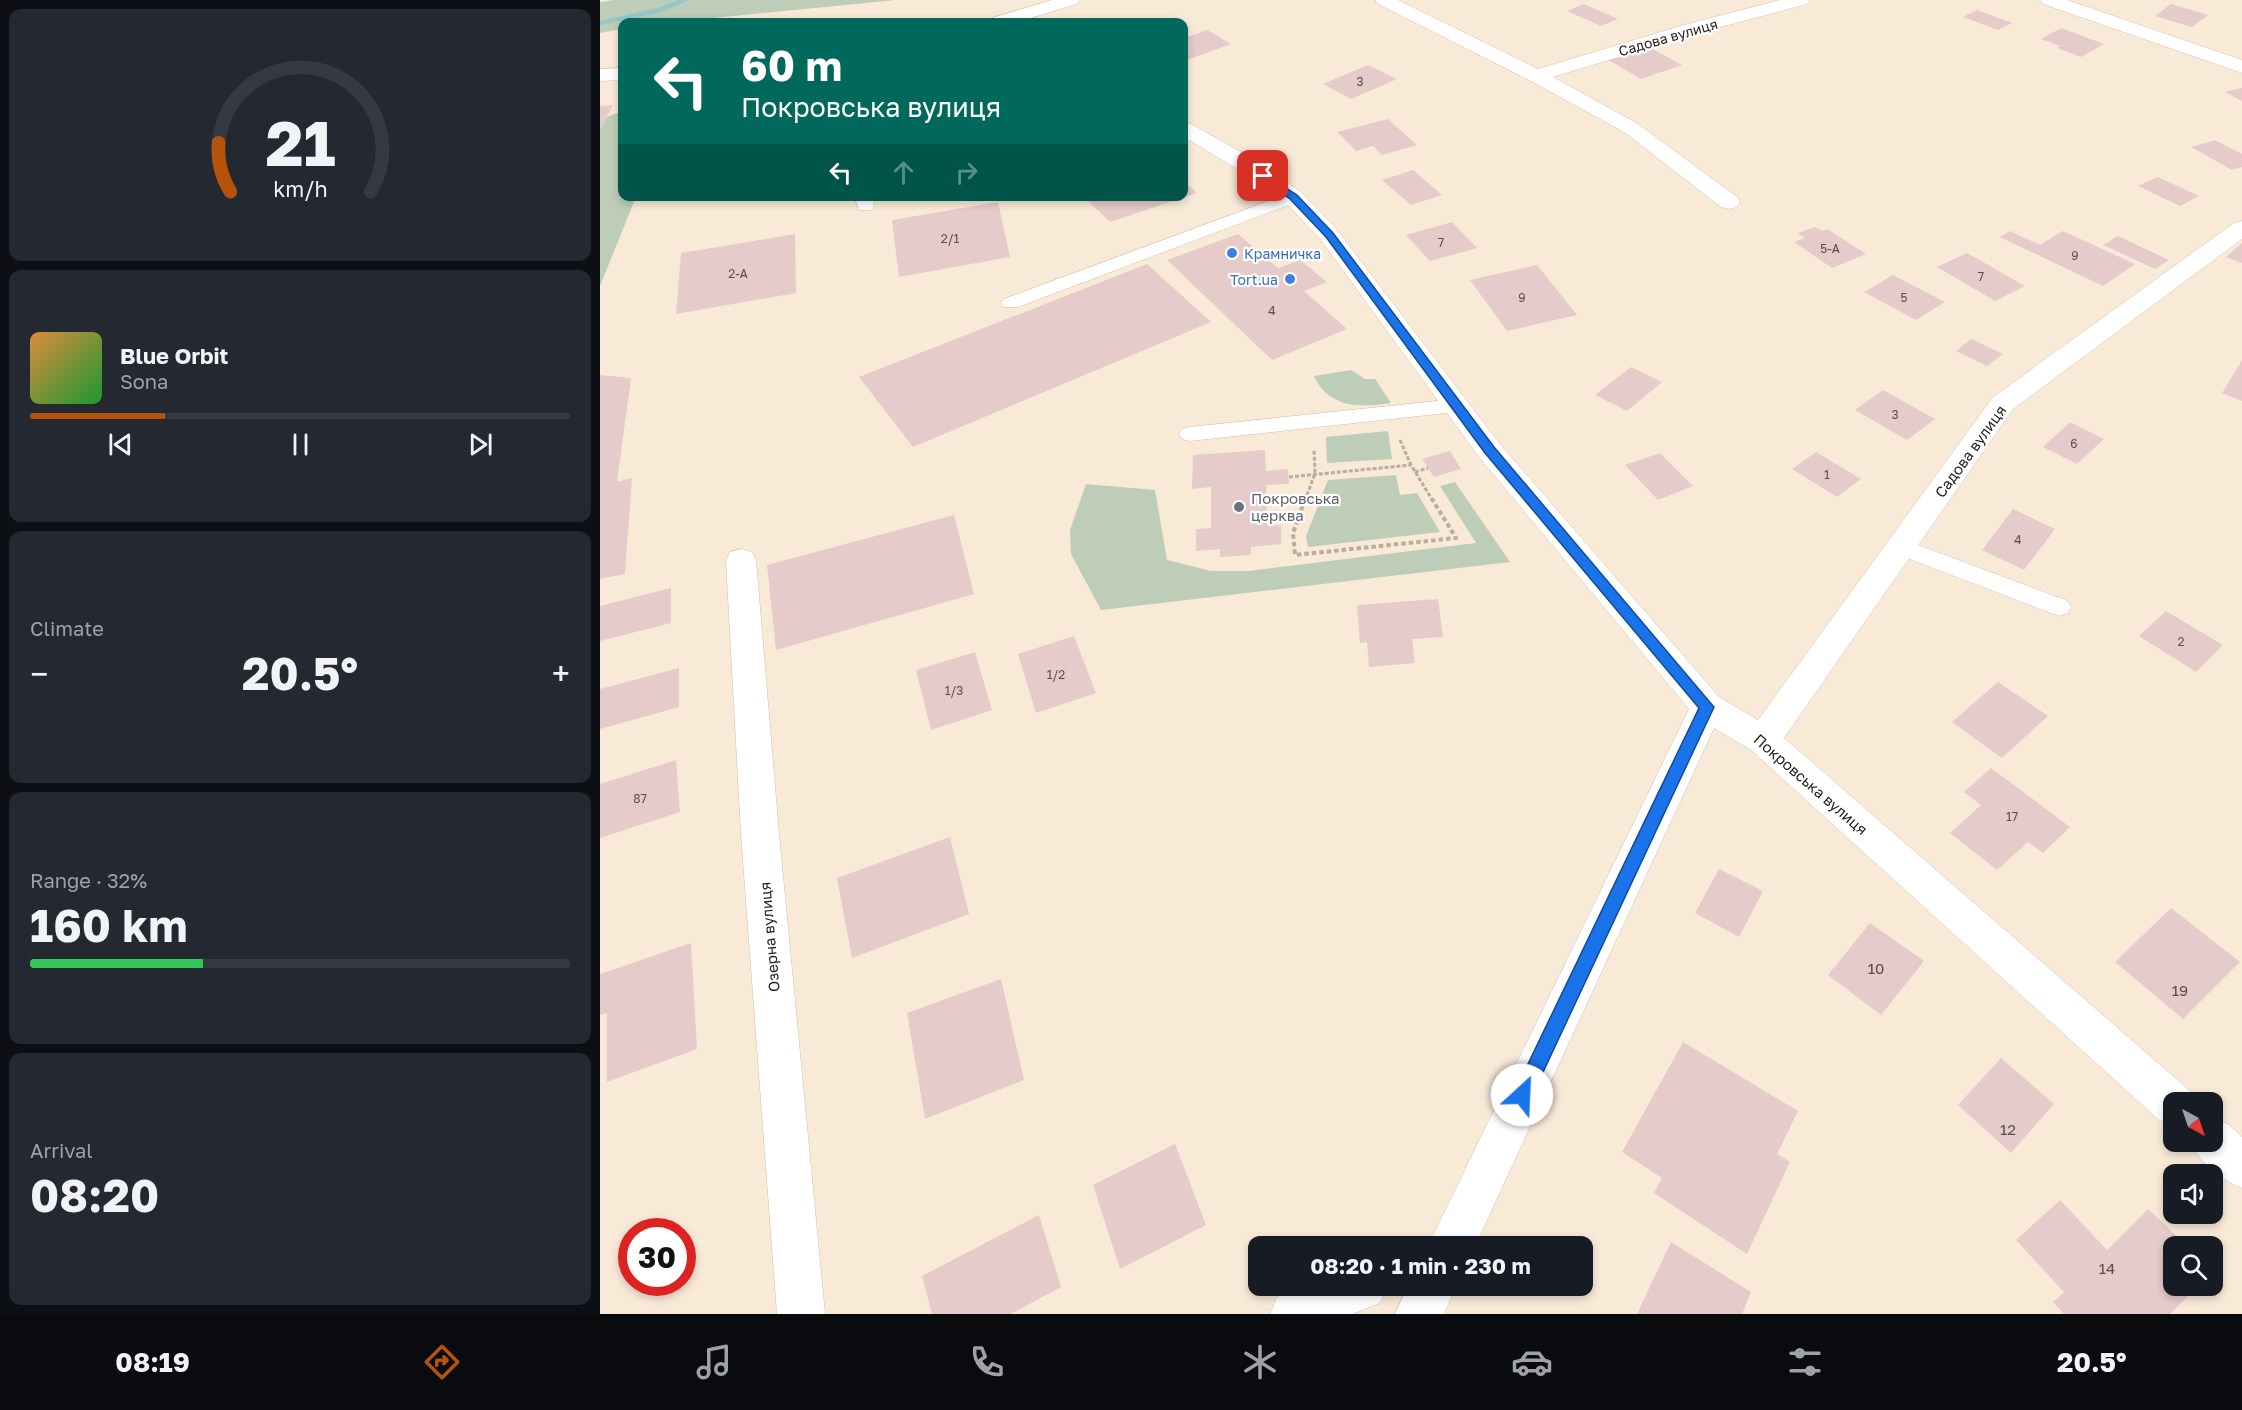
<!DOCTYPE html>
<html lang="en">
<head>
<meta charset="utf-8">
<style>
  body { margin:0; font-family:"Golos Text",sans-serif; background:#242831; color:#f1f3f6; height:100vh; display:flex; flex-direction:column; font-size:22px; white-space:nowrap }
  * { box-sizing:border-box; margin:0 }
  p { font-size:20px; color:#9ea1a6 }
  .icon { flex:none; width:33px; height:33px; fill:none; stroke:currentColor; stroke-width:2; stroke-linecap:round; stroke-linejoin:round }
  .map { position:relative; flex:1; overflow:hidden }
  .drawer { display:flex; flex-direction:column; gap:9px; padding:9px; background:#0d0f14; width:600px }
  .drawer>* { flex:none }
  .hud { position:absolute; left:18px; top:18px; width:570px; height:183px; border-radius:12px; box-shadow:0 3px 9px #0003; background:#00695c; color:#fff; overflow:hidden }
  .needle { width:39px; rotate:140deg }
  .buttons { position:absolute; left:1563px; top:1092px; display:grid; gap:12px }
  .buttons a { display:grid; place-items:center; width:60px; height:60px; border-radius:12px; background:#171b24; box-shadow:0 3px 9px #0003; font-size:30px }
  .speed { position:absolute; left:18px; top:1218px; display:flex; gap:12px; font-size:30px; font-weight:700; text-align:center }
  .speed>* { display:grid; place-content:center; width:78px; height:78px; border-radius:50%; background:#171b24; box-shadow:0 3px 9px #0003; line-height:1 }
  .speed .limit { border:9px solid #d22; background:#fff; color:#111 }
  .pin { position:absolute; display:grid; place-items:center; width:51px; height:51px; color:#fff; margin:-26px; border-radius:12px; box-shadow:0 3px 9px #0006 }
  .me { position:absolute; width:66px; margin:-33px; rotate:25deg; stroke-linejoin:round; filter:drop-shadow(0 0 4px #0008) }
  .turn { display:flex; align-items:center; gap:21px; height:126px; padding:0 24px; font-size:27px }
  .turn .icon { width:78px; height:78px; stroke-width:2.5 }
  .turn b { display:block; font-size:42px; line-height:51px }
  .lanes { display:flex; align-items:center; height:57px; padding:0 24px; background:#0003; justify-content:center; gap:30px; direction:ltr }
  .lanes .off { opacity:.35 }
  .big { font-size:45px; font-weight:700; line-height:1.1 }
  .drawer .tile { flex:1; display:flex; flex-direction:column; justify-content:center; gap:9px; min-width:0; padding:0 21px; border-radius:12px; background:#242831 }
  .drawer .dial { align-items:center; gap:0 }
  .dial svg { height:156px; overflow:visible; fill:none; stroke:#363941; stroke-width:7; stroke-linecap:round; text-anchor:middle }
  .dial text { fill:#f1f3f6; stroke:none }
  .song { display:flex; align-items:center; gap:18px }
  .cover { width:72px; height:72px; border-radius:9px; background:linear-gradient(135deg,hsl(30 70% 55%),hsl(130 70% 35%)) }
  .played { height:6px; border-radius:3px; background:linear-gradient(90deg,#b45309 25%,#363941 25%) }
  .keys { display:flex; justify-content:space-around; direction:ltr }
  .heat { display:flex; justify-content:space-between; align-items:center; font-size:33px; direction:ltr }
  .charge { height:9px; border-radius:4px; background:linear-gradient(90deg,#34c759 32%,#363941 0) }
  .trip { position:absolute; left:648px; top:1236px; width:345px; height:60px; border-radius:12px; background:#171b24; box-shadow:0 3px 9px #0003; font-weight:700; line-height:60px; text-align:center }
  .tab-bar { display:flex; height:96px; justify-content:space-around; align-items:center; background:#090b0e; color:#9ea1a6 }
  .tab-bar .icon { width:42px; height:42px }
  .tab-bar .current { color:#b45309 }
  .tab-bar b { font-size:27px; color:#f1f3f6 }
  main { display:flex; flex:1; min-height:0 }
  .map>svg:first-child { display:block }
  .green { fill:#becdb7 }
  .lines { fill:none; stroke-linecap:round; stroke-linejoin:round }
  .stream { fill:#95c6ca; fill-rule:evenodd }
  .building { fill:#e5cbca }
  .lane-casing { stroke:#d0c1b0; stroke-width:1 }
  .street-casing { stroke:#d0c1b0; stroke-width:1 }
  .path-far1 { stroke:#b9ad9e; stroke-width:3; stroke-dasharray:4 2; stroke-linecap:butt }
  .path { stroke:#b9ad9e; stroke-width:4; stroke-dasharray:4.5 3; stroke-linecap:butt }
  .lane { fill:#fff; fill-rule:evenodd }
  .street { fill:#fff; fill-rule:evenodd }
  .route { fill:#1a73e8; stroke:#114b97; stroke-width:1.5 }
  .shop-dot { fill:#3f7fe0; stroke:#fff; stroke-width:2 }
  .worship-dot { fill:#6b7280; stroke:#fff; stroke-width:2 }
  .labels { text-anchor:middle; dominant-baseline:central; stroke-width:4.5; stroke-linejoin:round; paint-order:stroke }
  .number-label { font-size:12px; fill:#5a4e4a }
  .far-street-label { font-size:14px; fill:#2b251f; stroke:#fff }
  .far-shop-label { font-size:14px; fill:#366cbe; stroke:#fff; text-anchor:start }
  .street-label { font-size:15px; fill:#2b251f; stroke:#fff }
  .worship-label { font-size:15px; fill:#5b616d; stroke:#fff; text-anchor:start }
  .near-number-label { font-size:15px; fill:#5a4e4a }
</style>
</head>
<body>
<main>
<section class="drawer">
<div class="tile dial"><svg viewBox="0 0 100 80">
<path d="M14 69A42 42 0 1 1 86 69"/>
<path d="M14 69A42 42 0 0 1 8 44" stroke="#b45309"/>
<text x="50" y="56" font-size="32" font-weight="700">21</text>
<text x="50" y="72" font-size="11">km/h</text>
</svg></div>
<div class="tile">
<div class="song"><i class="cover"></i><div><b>Blue Orbit</b><p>Sona</p></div></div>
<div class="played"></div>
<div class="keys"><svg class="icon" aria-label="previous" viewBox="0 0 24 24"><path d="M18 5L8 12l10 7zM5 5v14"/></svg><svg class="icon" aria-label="pause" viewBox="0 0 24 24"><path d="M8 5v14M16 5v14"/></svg><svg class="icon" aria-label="next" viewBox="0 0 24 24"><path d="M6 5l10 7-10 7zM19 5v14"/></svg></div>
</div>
<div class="tile"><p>Climate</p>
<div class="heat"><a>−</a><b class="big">20.5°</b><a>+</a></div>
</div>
<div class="tile"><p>Range · 32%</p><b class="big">160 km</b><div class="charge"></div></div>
<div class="tile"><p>Arrival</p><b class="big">08:20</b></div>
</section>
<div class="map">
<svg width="1642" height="1314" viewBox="0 0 1642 1314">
  <rect width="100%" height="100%" fill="#f9ead8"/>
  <path class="green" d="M15,0H296L72,22H22V29L0,33V2Z
    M22,111V196L36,197L0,286V130L7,117Z
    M751,370L765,379H775L791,403C759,408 729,408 714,376Z
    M788,431L792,459L727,463L726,437Z
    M796,475L800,495L817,493L840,532L708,547L706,536L728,480Z
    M855,482L910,562L501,610L471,554L470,530L486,484L555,490L567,560L611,571H648L876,543L840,486Z"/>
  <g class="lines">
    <path class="stream" d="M78,0H89L62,12L0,25V21L57,8Z"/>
  </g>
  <path class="building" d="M984,4L1018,19L1001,26L967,11Z
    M1571,4L1608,15L1592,27L1555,16Z
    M1377,10L1412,23L1398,30L1363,17Z
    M1461,28L1504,44L1481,57L1457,48L1460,46L1441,39Z
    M607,30L631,44L584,61V38Z
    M1047,46L1082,65L1041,79L1007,59Z
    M768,65L797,79L751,99L723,84Z
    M1642,88V101L1625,92Z
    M13,105L0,131V106Z
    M788,119L817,145L782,155L773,146L756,151L737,132Z
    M1615,140L1642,154V167L1632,170L1591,147Z
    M813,170L842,195L811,205L782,180Z
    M1558,177L1599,196L1580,206L1538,186Z
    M584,181L597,193L510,222L483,196H584Z
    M398,202L410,257L299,277L292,220Z
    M852,222L877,248L830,261L806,235Z
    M1215,227L1222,231L1227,229L1266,254L1232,268L1194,242L1205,238L1198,233Z
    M1410,231L1440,245L1463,231L1535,264L1503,286L1400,237Z
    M195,234L196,293L76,314L81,253Z
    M638,234L678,268L700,260L727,282L704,291L747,329L672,360L567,260Z
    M1518,236L1569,260L1555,269L1503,245Z
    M1642,243V263L1626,257Z
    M1367,253L1425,286L1395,301L1337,267Z
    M547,264L611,322L313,447L259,377Z
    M937,265L977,315L907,331L870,280Z
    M1293,275L1345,302L1316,320L1264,292Z
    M1371,339L1403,354L1387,366L1356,351Z
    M1642,360V401L1622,393Z
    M1031,367L1062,382L1027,411L995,395Z
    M0,375L31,378L17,482L32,478L25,574L0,579Z
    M1283,390L1335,419L1307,440L1255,410Z
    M1470,422L1504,439L1477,464L1443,447Z
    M665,450L666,471L688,469L689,484L666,485L667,526L681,525V544L651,547V555L620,557V549L596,551V529L611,528V487L592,489L593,455Z
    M850,451L861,469L834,477L822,459Z
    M1216,452L1261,479L1237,497L1192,469Z
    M1060,453L1093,486L1058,500L1025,465Z
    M1413,509L1455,529L1424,570L1382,550Z
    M354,515L374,594L176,650L167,565Z
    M71,588V623L0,641V606Z
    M838,599L843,637L812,639L815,663L769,667L767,642L760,643L757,605Z
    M1566,611L1623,645L1596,672L1539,636Z
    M474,636L496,693L436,713L418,654Z
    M375,652L392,710L331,730L316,670Z
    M79,668V707L0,729V689Z
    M1398,682L1448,716L1402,758L1352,722Z
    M76,760L80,812L0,838V784Z
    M1391,768L1470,827L1443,853L1428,842L1397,870L1350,833L1381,805L1364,792Z
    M350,837L369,914L252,958L237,878Z
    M1119,869L1163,891L1139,937L1095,913Z
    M1571,908L1640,962L1583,1019L1515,962Z
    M1270,923L1324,961L1281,1015L1228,975Z
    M91,943L97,1049L7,1082V1013L0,1015V974Z
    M401,979L424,1080L325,1119L307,1013Z
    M1083,1042L1198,1111L1177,1154L1190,1162L1147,1254L1054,1193L1062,1178L1022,1152Z
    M1401,1058L1454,1104L1411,1153L1358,1105Z
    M575,1144L606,1225L520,1269L493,1185Z
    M1460,1200L1507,1250L1548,1209L1587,1246H1574V1286H1598L1570,1314H1464L1453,1302L1464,1292L1416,1240Z
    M439,1215L461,1287L411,1314H332L322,1276Z
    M1071,1242L1151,1292L1142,1314H1037Z"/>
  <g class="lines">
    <g class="lane-casing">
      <path id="lane" d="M693,192L699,193L702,197L699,201L418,307H404L401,303L404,299Z
        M254,196H272L274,206L271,210H259Z
        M857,399L864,401L868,406L864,411L590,441L582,439L579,434L582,429L590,427Z
        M1302,539L1468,601L1471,607L1468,613L1459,616L1294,553L1290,547L1294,541Z"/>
    </g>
    <g class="street-casing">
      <path id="street" d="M452,0H480L477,4L417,22H390L392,18Z
        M775,0H798L938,69L1084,25L1180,0H1210L1207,4L1098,33L953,77L1038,124L1137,197L1140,202L1137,207L1129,209L1121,207L1024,132L929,80L778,4Z
        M1440,0H1467L1642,60V73L1443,4Z
        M22,68V80L0,81V69Z
        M584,122L591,124L655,160L701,192L737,230L899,443L1119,697L1158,720L1393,397L1634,223L1642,221V239L1413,409L1184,738L1589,1090L1595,1102H1574V1126L1559,1120L1151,750L1114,728L875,1246H828L1089,709L879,457L721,240L685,202L639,170L584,137Z
        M141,549L152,552L156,560L179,834L225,1314H177L141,834L126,560L130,552Z
        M1612,1118L1628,1124L1642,1137V1188C1620,1179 1600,1164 1591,1142H1612Z
        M705,1286H787L780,1303L752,1314H670L677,1297Z
        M808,1286H856L844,1314H795Z"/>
    </g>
    <path class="path-far1" d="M800,440L811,465L833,501
      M815,472L828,468
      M689,477L811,465
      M705,501L715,473L714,450"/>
    <path class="path" d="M705,499L693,533L695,555L856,538L832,499"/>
    <use href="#lane" class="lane"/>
    <use href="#street" class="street"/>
  </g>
  <path class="route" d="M663,173L697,195L733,233L894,447L1114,707L929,1102L922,1104L916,1102L913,1095L916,1089L1099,708L885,453L726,237L690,199L660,178V174Z"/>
  <g class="shop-dot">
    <circle cx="632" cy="253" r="6"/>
    <circle cx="690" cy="279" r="6"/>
  </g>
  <circle class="worship-dot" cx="639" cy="507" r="6"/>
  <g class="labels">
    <g class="number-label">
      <text x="760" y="81">3</text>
      <text x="350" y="238">2/1</text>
      <text x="841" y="242">7</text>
      <text x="1230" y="248">5-А</text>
      <text x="1475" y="255">9</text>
      <text x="138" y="273">2-А</text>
      <text x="1381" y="276">7</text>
      <text x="922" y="297">9</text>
      <text x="1304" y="297">5</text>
      <text x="672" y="310">4</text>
      <text x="1295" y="414">3</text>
      <text x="1474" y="443">6</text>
      <text x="1227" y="474">1</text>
      <text x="1418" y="539">4</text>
      <text x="1581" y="641">2</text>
      <text x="456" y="674">1/2</text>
      <text x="354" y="690">1/3</text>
      <text x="40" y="798">87</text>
      <text x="1412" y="816">17</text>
    </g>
    <g class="far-street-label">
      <text transform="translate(1068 37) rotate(-16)">Садова вулиця</text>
    </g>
    <g class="far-shop-label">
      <text x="644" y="253">Крамничка</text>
      <text x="678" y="279" text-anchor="end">Tort.ua</text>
    </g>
    <g class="street-label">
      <text transform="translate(1370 451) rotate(-54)">Садова вулиця</text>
      <text transform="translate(1211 784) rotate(41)">Покровська вулиця</text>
      <text transform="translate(169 937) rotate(-95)">Озерна вулиця</text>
    </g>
    <g class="worship-label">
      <text x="651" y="498">Покровська<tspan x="651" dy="17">церква</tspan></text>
    </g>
    <g class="near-number-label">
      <text x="1276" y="968">10</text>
      <text x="1580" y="990">19</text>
      <text x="1408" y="1129">12</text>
      <text x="1507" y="1268">14</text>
    </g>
  </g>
</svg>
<div class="buttons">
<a><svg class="needle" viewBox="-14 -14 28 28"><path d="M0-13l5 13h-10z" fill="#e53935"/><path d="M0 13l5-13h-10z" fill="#9ea1a6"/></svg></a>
<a><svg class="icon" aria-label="sound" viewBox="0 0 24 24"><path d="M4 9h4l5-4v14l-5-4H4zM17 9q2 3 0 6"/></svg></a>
<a><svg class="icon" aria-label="search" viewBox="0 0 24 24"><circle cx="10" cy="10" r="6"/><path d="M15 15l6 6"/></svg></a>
</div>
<div class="speed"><div class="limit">30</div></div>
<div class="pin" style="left:663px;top:176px;background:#d93025"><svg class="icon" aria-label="arrive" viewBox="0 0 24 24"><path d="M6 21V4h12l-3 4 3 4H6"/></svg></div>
<svg class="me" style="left:922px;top:1095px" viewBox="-20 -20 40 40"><circle r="19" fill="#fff"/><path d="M0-13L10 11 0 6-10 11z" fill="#1a73e8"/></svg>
<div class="trip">08:20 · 1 min · 230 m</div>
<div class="hud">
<div class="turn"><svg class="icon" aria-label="left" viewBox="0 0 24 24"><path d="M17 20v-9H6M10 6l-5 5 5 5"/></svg><div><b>60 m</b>Покровська вулиця</div></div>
<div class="lanes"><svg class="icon" aria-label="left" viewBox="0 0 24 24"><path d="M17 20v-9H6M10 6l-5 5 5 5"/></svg><svg class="icon off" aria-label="ahead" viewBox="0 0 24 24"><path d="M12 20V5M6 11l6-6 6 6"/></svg><svg class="icon off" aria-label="right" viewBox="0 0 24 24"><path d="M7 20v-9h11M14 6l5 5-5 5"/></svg></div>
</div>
</div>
</main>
<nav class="tab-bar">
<b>08:19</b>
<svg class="icon current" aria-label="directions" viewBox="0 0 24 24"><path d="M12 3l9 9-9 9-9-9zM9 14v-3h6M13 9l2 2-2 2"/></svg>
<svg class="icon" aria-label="music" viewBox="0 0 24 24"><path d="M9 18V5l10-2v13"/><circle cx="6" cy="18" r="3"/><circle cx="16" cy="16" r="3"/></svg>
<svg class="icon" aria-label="phone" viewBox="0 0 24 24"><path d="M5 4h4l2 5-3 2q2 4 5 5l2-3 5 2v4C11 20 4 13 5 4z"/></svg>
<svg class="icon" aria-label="climate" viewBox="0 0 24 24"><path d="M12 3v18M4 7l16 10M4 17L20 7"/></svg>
<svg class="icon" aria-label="car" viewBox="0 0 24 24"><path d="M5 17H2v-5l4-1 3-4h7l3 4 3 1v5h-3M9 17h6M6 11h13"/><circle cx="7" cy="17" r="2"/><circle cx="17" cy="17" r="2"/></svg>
<svg class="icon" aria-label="filters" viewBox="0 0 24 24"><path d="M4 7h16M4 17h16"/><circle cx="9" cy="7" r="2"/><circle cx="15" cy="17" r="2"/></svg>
<b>20.5°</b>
</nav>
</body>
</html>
